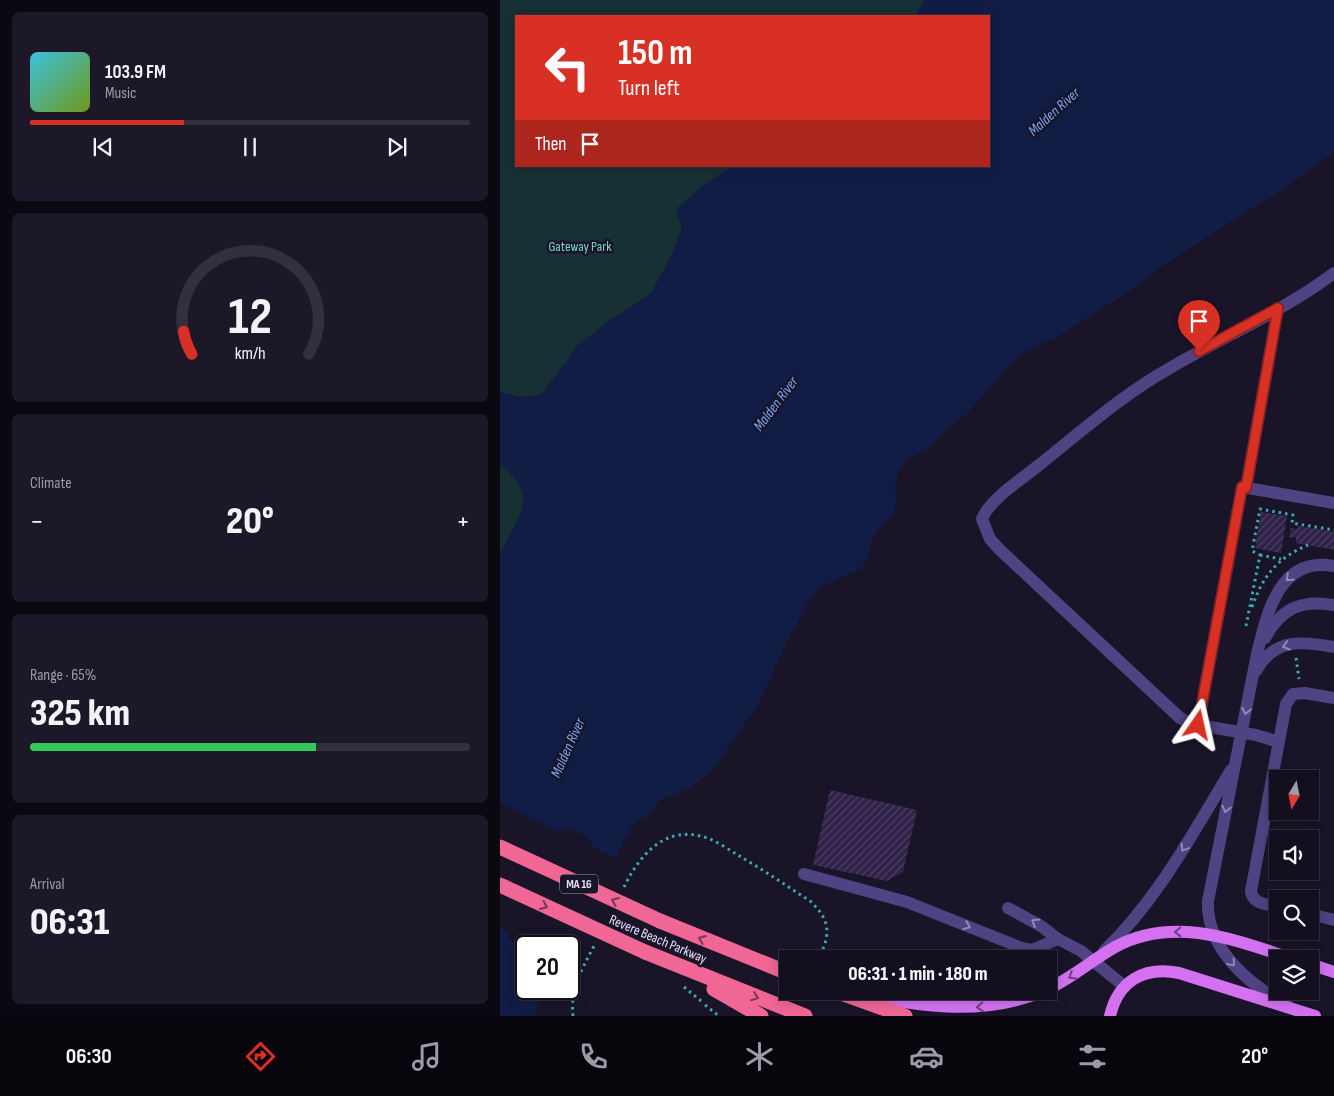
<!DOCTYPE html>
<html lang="en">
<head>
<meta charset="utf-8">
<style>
  body { margin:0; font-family:"Sofia Sans Condensed",sans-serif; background:#1d1828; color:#f1f3f6; height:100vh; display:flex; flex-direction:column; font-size:19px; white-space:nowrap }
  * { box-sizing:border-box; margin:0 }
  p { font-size:16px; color:#9d9ca4 }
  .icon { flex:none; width:28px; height:28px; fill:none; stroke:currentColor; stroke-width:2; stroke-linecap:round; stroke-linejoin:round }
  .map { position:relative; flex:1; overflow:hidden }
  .drawer { display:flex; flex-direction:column; gap:12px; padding:12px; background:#0b0811; width:500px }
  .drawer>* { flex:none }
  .banner { position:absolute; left:15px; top:15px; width:475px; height:152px; border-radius:0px; box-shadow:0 2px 12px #0003,0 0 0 1px #332f3d; background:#d93025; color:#fff; overflow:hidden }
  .needle { width:32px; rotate:190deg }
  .tools { position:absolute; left:769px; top:770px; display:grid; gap:10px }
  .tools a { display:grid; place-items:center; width:50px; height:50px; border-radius:0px; background:#140f1f; box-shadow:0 2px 12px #0003,0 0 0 1px #332f3d; font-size:25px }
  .speed { position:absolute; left:15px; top:935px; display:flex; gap:10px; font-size:25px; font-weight:700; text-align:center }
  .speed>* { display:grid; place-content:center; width:65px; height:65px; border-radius:50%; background:#140f1f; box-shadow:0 2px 12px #0003,0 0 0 1px #332f3d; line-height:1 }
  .speed .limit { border:2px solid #111; border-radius:8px; background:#fff; color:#111 }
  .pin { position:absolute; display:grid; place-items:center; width:42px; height:42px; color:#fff; margin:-51px -21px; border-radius:50% 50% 50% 0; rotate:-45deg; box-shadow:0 0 5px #0007 }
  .pin .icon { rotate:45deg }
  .me { position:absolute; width:55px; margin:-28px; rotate:11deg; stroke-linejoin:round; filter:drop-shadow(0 0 4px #0008) }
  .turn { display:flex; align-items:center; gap:18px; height:105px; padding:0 20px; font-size:22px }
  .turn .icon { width:65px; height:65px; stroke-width:2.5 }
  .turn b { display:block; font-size:35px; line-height:42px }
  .then { display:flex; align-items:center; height:48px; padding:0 20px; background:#0003; gap:10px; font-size:19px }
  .big { font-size:38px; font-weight:800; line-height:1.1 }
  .drawer .tile { flex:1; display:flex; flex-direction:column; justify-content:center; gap:8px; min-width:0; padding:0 18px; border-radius:8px; background:#1d1828 }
  .drawer .dial { align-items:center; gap:0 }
  .dial svg { height:130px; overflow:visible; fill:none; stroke:#332f3d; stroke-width:7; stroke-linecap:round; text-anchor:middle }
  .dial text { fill:#f1f3f6; stroke:none }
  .song { display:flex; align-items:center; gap:15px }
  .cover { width:60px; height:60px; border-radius:8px; background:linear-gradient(135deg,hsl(190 70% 55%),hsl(80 70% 35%)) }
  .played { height:5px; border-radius:2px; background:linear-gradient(90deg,#d93025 35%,#332f3d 35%) }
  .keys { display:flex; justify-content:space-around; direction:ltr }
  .heat { display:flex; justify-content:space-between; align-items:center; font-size:28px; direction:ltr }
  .charge { height:8px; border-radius:4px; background:linear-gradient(90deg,#34c759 65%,#332f3d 0) }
  .trip { position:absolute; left:279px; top:950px; width:278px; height:50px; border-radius:0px; background:#140f1f; box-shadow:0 2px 12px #0003,0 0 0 1px #332f3d; font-weight:800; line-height:50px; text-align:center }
  .dock { display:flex; height:80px; justify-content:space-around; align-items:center; background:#08060c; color:#9d9ca4 }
  .dock .icon { width:35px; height:35px }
  .dock .active { color:#d93025 }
  .dock b { font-size:22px; color:#f1f3f6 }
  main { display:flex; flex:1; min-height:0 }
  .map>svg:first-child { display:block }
  .park { fill:#173033 }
  .water { fill:#111d45 }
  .pier { fill:#1a1429 }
  .building { fill:url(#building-hatch) }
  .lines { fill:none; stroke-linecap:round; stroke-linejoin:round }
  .path { stroke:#3da8b1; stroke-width:3; stroke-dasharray:2.5 4; stroke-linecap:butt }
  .minor { stroke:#4f4383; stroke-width:12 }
  .major { stroke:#d371f1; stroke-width:12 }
  .highway { stroke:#f06695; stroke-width:15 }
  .highway-bridge { stroke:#f06695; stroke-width:15 }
  .oneway { stroke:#9389b9 }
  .oneway2 { stroke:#7a395a }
  .oneway3 { stroke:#6d3e83 }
  .route-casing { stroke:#8d1f18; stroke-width:12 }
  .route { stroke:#d93025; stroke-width:9 }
  .labels { text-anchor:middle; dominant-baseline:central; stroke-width:5; stroke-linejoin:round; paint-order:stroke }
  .shield { fill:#1a1429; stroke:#a9a2bd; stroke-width:1 }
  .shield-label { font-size:12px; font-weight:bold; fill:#e6dffc }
  .park-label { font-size:14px; fill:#71d6cb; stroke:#1a1429 }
  .street-label { font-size:14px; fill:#e6dffc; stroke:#1a1429 }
  .water-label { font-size:15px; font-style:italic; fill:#77a8f2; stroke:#1a1429 }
</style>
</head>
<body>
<main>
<section class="drawer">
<div class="tile">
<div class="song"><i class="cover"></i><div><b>103.9 FM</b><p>Music</p></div></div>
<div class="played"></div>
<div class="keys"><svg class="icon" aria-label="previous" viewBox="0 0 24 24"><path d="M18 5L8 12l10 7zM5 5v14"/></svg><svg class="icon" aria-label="pause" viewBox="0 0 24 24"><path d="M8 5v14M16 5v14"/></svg><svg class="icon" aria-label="next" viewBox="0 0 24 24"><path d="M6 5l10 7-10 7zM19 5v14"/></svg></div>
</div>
<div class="tile dial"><svg viewBox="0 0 100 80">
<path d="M14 69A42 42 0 1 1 86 69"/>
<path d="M14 69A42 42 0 0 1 9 55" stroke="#d93025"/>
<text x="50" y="56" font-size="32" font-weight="700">12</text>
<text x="50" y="72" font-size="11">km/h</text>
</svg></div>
<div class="tile"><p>Climate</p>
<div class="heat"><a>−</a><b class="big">20°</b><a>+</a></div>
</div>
<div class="tile"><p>Range · 65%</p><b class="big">325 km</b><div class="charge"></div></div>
<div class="tile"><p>Arrival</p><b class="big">06:31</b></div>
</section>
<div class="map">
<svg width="834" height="1016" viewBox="0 0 834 1016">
  <defs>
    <pattern id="building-hatch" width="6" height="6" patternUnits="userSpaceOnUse" patternTransform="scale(1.25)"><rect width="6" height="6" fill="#2f2148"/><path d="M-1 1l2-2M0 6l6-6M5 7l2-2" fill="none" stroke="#4d4163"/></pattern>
  </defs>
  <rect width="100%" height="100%" fill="#1a1429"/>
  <path class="park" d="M0,0H424L415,16H16V166H232L176,209L182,228L173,252L151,294L112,319L78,345L59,372L42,393L36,396L20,397L0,392Z
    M0,464C42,497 18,516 0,554Z"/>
  <path class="water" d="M424,0H834V152L784,189L733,220L655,271L633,289L557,337L524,352L516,358L468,413L444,432L428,448L406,460L399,471L395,485L396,504L393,514L377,530L371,543L368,557L361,569L320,587L310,599L289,638L258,705L212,771L190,788L159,801L151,814L147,817L139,820L132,827L123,843L91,911L69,946H26V989H46L34,1016H0V554C18,516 42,497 0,464V392L20,397L37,396L42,393L59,372L78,345L112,319L151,294L173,252L182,228L176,209L200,188L232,166H489V16H415Z"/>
  <path class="pier" d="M0,803L61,833L64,828L80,833L92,841L90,846L118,859L70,956L69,946H26V948L7,938L11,933L0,928Z"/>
  <path class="building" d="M761,512L787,516L781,553L755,548Z
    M798,526L834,532V550L796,543V538L789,537L791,528L798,529Z
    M330,790L417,810L403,872L387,881L313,865Z"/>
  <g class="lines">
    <path class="path" d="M760,555L781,559
      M752,607C763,576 777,558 808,545
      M746,626L760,555L752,551L760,509L793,515L792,523L834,530
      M796,658L799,679
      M124,887C138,858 162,827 200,836C215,839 229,850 241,857C265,871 287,886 310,901C326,916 332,929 322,951
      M184,987L201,1001
      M205,1005L219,1016
      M73,1016C70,989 82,969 94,946"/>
    <path class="minor" d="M746,488L778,308
      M765,638C781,609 800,599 834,605
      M756,671C774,638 802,641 834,647
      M698,725L742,487L834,503
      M779,742L756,735L693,724L680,718L499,549L490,539L482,519C490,499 522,479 539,465C582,431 622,395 670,368C723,337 785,310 834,273
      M304,874L407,902L522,948L532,950L558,939
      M778,907C767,904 752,904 751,891L786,704L793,694L805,693L834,698
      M508,908L541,926L558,939L581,951L624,986
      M810,914L834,920
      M604,951C658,899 693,833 731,770
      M787,1004C748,985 706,948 708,901L757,654C767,613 779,556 834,566"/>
    <path class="major" d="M810,964L834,972
      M548,989C572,978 592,960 615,947C673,915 736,940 793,959
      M360,994C421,1007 484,1016 544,991
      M610,1016C618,981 644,966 679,973L815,1016"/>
    <path class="highway" d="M160,921L288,973
      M145,952L305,1016
      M214,989L261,1016
      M335,991L405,1016"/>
    <path class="highway-bridge" d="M0,847L160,921
      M0,885L145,952"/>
  </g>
  <defs><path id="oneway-chevron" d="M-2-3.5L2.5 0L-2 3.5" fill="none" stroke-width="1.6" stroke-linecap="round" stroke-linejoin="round" transform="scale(1.25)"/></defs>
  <g class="oneway">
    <use href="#oneway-chevron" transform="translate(789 578) rotate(137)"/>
    <use href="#oneway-chevron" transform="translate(786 646) rotate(164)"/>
    <use href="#oneway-chevron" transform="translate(746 711) rotate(101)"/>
    <use href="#oneway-chevron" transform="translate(726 809) rotate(102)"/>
    <use href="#oneway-chevron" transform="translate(684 848) rotate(121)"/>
    <use href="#oneway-chevron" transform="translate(535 922) rotate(-148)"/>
    <use href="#oneway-chevron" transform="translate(467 926) rotate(22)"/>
    <use href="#oneway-chevron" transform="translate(732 963) rotate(49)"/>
  </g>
  <g class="oneway2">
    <use href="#oneway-chevron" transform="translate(115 901) rotate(-156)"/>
    <use href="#oneway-chevron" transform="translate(44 906) rotate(25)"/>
    <use href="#oneway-chevron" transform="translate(202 939) rotate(-157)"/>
    <use href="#oneway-chevron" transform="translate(255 997) rotate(21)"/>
  </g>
  <g class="oneway3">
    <use href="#oneway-chevron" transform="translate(678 932) rotate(179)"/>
    <use href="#oneway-chevron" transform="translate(572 976) rotate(148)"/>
    <use href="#oneway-chevron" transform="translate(480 1007) rotate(176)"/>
  </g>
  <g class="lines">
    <g class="route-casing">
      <path id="route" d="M698,725L742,487L746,488L778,308L699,351"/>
    </g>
    <use href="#route" class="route"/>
  </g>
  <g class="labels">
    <rect class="shield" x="60" y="874.5" width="38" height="19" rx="4"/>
    <g class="shield-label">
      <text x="79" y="884">MA 16</text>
    </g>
    <g class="park-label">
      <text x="80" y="246">Gateway Park</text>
    </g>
    <g class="street-label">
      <text transform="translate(158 939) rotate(23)">Revere Beach Parkway</text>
    </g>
    <g class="water-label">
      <text transform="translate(554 112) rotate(-42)">Malden River</text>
      <text transform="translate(276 404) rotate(-53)">Malden River</text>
      <text transform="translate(68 748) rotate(-66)">Malden River</text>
    </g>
  </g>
</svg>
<div class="tools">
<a><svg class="needle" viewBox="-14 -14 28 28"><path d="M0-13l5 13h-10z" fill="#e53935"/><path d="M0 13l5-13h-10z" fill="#9d9ca4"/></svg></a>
<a><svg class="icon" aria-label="sound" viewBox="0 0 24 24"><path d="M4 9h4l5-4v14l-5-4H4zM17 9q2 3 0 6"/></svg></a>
<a><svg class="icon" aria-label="search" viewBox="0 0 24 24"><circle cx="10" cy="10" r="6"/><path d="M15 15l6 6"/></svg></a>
<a><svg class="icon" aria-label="layers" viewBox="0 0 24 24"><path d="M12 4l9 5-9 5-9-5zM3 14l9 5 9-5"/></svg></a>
</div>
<div class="speed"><div class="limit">20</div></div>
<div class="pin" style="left:699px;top:351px;background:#d93025"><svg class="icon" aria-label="arrive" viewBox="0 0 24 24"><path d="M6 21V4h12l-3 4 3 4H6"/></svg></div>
<svg class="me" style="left:698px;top:725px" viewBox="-20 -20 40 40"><path d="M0-17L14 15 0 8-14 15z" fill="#d93025" stroke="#fff" stroke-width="4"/></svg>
<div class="trip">06:31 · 1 min · 180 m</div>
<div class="banner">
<div class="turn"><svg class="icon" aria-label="left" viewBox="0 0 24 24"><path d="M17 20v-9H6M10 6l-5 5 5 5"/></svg><div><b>150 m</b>Turn left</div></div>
<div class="then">Then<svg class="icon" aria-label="arrive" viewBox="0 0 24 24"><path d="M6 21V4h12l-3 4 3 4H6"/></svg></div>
</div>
</div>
</main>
<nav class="dock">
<b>06:30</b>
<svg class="icon active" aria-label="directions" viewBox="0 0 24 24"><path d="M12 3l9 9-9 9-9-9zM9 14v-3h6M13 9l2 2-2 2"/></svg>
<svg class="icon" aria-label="music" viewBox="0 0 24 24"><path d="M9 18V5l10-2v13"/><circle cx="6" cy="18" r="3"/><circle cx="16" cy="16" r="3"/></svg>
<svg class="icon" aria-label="phone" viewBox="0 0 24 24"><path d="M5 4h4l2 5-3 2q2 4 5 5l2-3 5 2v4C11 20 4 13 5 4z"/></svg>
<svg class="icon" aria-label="climate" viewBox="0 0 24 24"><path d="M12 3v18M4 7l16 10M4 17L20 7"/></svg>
<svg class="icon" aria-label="car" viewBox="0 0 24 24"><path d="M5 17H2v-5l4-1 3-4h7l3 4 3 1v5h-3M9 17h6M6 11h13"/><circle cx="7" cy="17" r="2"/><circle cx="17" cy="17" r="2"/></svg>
<svg class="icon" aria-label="filters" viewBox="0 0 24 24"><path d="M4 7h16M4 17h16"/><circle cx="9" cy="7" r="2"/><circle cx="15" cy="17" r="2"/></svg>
<b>20°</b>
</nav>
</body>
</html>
